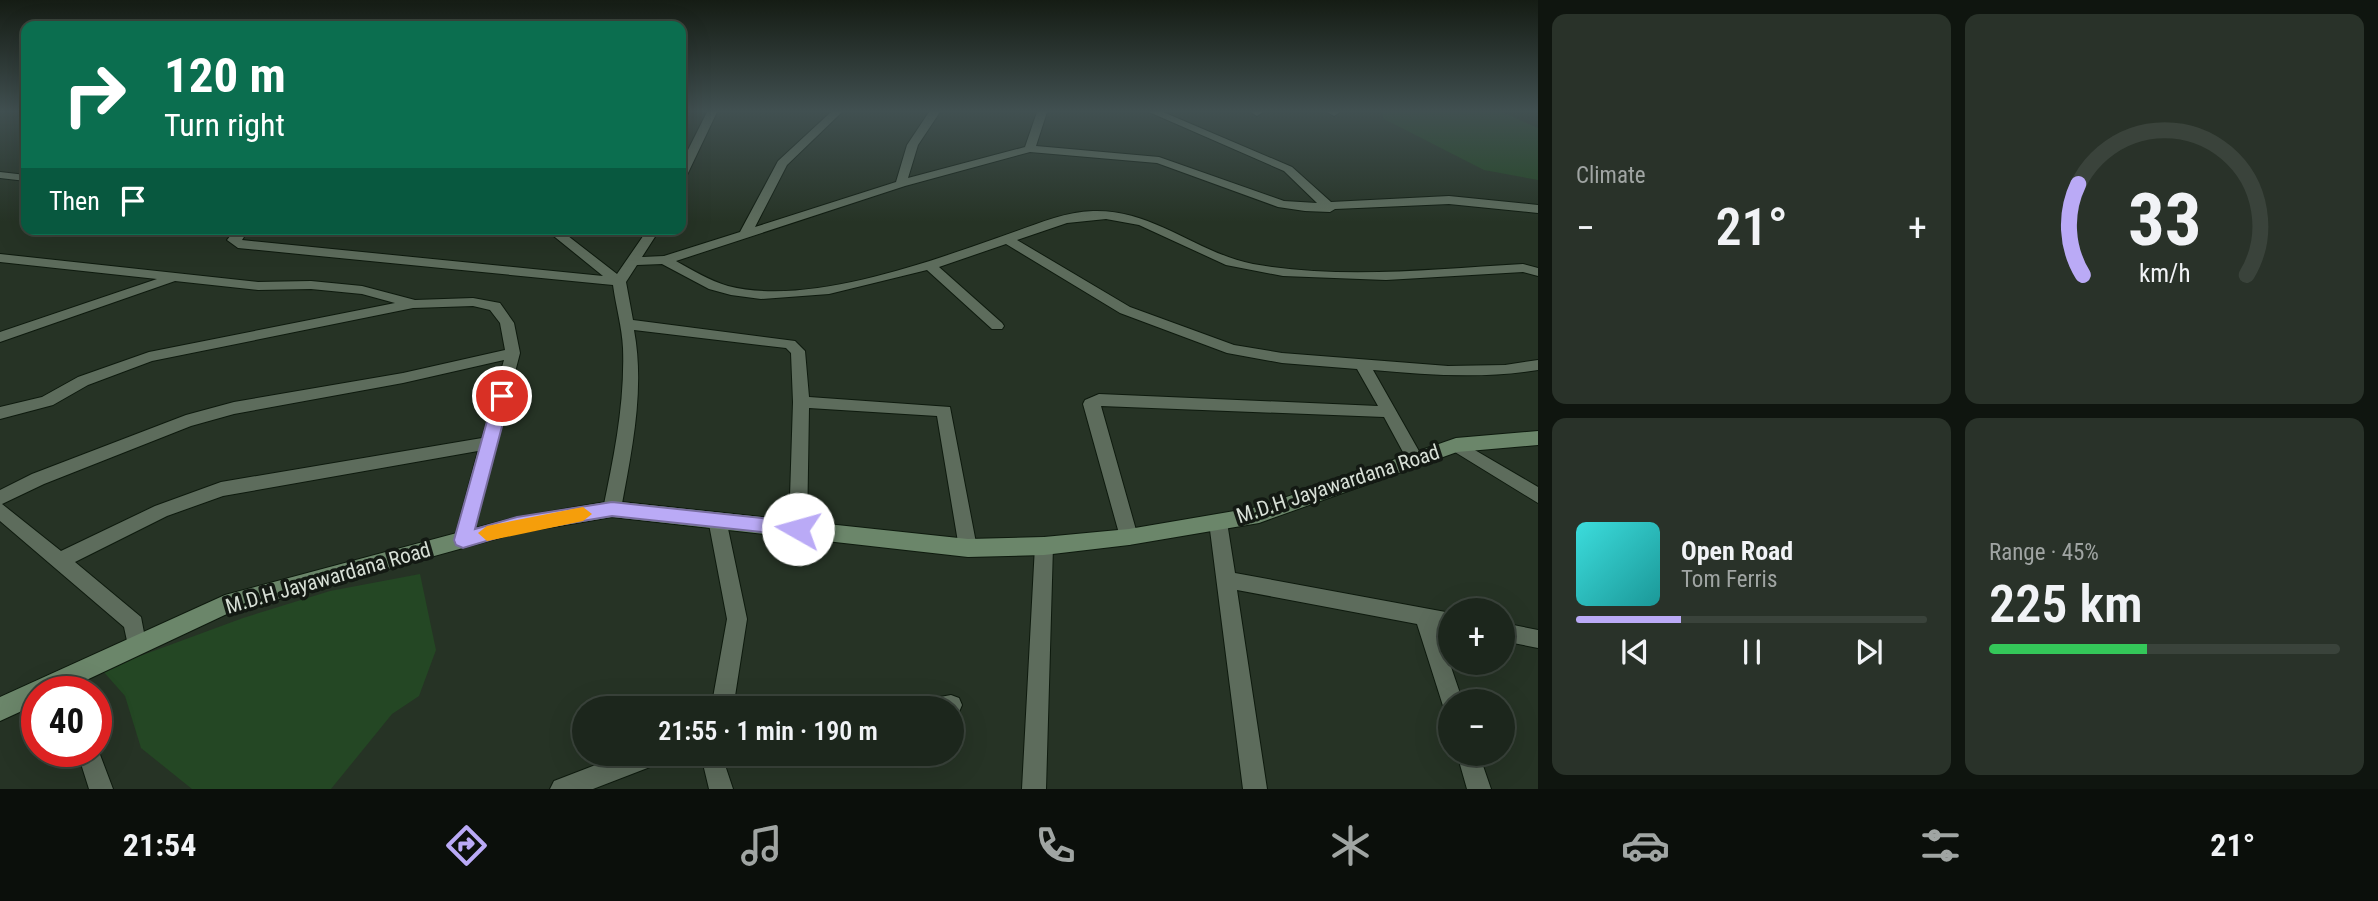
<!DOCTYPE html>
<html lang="en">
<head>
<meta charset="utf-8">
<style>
  body { margin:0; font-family:"Roboto Condensed",sans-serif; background:#293229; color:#f1f3f6; height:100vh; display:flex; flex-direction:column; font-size:26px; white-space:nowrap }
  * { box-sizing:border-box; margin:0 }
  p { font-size:23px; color:#a0a5a3 }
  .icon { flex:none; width:38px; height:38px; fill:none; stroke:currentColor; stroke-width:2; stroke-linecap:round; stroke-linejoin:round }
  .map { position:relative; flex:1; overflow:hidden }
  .side { display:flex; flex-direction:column; gap:14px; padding:14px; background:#0f150f; width:840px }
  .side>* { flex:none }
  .guide { position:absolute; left:21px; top:21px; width:665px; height:214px; border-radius:14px; box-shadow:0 7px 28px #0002,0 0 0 2px #3a433b; background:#0b6e4f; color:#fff; overflow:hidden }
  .tools { position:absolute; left:1438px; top:598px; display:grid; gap:14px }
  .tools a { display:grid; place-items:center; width:77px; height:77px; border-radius:50%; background:#1c261c; box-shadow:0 7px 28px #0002,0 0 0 2px #3a433b; font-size:35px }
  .speed { position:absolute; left:21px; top:676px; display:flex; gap:14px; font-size:35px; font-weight:700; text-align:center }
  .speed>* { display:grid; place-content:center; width:91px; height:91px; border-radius:50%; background:#1c261c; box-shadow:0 7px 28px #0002,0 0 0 2px #3a433b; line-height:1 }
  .speed .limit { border:10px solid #d22; background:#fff; color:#111 }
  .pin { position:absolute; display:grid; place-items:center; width:60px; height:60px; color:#fff; margin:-30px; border:4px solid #fff; border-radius:50%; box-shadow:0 2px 7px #0007 }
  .me { position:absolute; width:77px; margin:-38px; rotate:277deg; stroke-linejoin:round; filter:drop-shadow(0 0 5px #0008) }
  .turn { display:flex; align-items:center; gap:24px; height:147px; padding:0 28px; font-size:32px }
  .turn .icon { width:91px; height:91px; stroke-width:2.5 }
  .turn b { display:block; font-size:49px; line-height:60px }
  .then { display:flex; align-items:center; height:66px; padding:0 28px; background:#0003; gap:14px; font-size:26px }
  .big { font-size:52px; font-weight:600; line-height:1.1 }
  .side .tile { flex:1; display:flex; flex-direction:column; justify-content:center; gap:10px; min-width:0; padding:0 24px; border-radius:14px; background:#293229 }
  .side .dial { align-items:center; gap:0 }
  .dial svg { height:182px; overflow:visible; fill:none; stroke:#3a433b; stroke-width:7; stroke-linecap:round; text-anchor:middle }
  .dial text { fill:#f1f3f6; stroke:none }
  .song { display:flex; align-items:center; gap:21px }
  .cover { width:84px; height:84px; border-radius:10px; background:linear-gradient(135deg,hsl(180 70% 55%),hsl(180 70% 35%)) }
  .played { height:7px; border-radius:4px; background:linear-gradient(90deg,#baaaf6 30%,#3a433b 30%) }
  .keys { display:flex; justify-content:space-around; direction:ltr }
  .heat { display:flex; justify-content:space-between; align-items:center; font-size:38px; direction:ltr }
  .charge { height:10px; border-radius:5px; background:linear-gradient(90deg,#34c759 45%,#3a433b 0) }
  .side .tiles { flex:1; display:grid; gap:14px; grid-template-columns:repeat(2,1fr) }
  .trip { position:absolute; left:572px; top:696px; width:392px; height:70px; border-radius:35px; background:#1c261c; box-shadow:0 7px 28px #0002,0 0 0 2px #3a433b; font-weight:600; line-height:70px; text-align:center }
  .tabs { display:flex; height:112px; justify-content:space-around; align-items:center; background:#0b0f0b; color:#a0a5a3 }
  .tabs .icon { width:49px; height:49px }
  .tabs .on { color:#baaaf6 }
  .tabs b { font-size:32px; color:#f1f3f6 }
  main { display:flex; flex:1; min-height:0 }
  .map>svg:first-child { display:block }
  .green { fill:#244724 }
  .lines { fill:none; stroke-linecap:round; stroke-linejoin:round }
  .street-casing { stroke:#0e1a0e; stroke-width:2 }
  .secondary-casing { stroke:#0e1a0e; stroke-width:2 }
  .street { fill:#5d6c5c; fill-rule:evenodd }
  .secondary { fill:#6b866a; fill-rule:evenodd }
  .route { fill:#baaaf6; stroke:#796ea0; stroke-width:2 }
  .slow { fill:#f59e0b }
  .labels { text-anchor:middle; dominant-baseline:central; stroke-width:7; stroke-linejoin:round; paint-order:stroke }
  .street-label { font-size:21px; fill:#d7dfd6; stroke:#131913 }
</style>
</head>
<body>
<main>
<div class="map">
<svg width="1538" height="789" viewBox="0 0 1538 789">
  <rect width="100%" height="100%" fill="#263325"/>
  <path class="green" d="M1381,112H1502L1538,128V180L1484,170L1384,119Z
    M420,574L436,650L419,696L392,714L331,789H192L141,748L125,696L102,670L243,618L330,591Z"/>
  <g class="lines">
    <g class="street-casing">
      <path id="street" d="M707,112H717L687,175L681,178V164Z
        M831,112H842L787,165L755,227L896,182L907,145L929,112H940L918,145L908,178L1025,147L1037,112H1047L1036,146L1159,157L1284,201L1317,203L1284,171L1149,112H1163L1292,167L1331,202L1449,196L1538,205V213L1449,204L1335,209L1330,212L1305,211L1278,207L1157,163L1030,152L905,186L676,261C692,270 710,281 728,286C806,306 923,264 997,238C1028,228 1060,212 1093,211C1153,209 1197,253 1253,264C1342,280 1434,269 1523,264L1538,268V276L1523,272L1386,280L1283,276L1226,265L1139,225L1106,219L1067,223L1017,240L1130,307L1234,345L1282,353L1448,366L1505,365L1538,360V370C1483,379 1429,375 1373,370L1424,460L1422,465H1410L1384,417L1101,406L1138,537L1136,542L1129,545L1122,542L1120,537L1083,404L1085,400L1099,394L1378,406L1357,369L1282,363L1227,353L1120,313L1006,244L939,267L1002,323L1004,326L1002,329H992L927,270L829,294L761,299L731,295L709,289L662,264L637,265L626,282L633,320L795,341L805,351L809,397L950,407L977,548L975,553L968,556L961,553L959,548L937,416L809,408L807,529L804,534L798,536L792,534L789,529L793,402L791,353L786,348L634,330C645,389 632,450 621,509L618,514L612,516L606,514L603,509C614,456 625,403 623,348C622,327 616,307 613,285L238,248L227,240L236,229H249L242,240L603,276L545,229H559L617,274L648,229H660L642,257L664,256L740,232L778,161Z
        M1263,112L1257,116L1252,113V112Z
        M1327,112H1339V113L1334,116Z
        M0,172L26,175V181L0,178Z
        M0,254L258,282L311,281L362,286L415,300L473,298L500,303L514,323L520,353L470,545L463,548L456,545L454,540L478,451L223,496L167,516L75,562L141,617L146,643L143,650L136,652L129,650L124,627L0,521V490L32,474L186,415L234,402L403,373L505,350L500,323L490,310L473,306L413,308L152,361L88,385L53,405L0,419V407L42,397L78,377L149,352L395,303L362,294L311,289L258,290L175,281L0,342V332L157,279L0,262ZM504,360L482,438L221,482L155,506L61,551L2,504L44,484L191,426L234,414L403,383Z
        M1456,439L1538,487V503L1450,449L1448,445L1450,441Z
        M717,512L723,514L726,519L747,619L733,709H711L727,619L708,519L711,514Z
        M1218,515L1224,517L1227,522L1235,573L1451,613V631L1438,629L1463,702H1451V712L1444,709L1417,624L1237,590L1267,789H1243L1209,522L1212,517Z
        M1044,538L1051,541L1053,546L1046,789H1022L1035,546L1037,541Z
        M1503,623L1538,630V648L1503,641Z
        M951,695L959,698L962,705L959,712L952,715V709H910L913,702Z
        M96,744L113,789H89L77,751H96Z
        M624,754H666L663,762L593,789H550L554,781Z
        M705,754H727L726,768L733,789H709L704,768Z
        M1457,754H1479L1491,789H1467Z"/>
    </g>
    <g class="secondary-casing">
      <path id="secondary" d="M1538,431V445L1457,452L1259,523L1129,545L1044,555L968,557L612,517L517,533L229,613L63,691H37V704L0,721V697L225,595L517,517L612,501L968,539L1044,537L1129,529L1258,507L1456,438Z"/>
    </g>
    <use href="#street" class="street"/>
    <use href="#secondary" class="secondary"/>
  </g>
  <linearGradient id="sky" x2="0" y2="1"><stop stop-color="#151c14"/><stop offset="0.5" stop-color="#415051"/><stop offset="1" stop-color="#415051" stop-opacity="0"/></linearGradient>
  <rect width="1538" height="222" fill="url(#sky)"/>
  <path class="route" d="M502,391L510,396L475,529L517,517L612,502L798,522L808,529L798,536L612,516L517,532L463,548L456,545L454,540L494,396Z"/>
  <path class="slow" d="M583,507L592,514L583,521L487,541L478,533L487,526Z"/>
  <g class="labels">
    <g class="street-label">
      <text transform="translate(1338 484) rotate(-18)">M.D.H Jayawardana Road</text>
      <text transform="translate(328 578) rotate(-16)">M.D.H Jayawardana Road</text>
    </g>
  </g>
</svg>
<div class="tools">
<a>+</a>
<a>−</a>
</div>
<div class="speed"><div class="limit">40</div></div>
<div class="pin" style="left:502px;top:396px;background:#d93025"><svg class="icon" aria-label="arrive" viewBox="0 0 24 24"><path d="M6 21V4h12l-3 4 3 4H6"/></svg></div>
<svg class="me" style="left:798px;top:529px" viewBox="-20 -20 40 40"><circle r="19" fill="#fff"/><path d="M0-13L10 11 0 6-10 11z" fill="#baaaf6"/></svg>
<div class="trip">21:55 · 1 min · 190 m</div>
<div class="guide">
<div class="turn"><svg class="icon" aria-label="right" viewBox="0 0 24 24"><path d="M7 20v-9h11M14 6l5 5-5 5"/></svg><div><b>120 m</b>Turn right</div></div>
<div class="then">Then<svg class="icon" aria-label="arrive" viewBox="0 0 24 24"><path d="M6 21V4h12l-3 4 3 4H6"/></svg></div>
</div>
</div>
<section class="side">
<div class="tiles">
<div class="tile"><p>Climate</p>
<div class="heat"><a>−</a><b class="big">21°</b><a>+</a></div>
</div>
<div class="tile dial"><svg viewBox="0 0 100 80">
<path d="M14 69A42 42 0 1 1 86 69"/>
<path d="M14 69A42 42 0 0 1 12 29" stroke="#baaaf6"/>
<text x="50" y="56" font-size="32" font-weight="700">33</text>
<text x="50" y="72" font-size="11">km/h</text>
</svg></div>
<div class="tile">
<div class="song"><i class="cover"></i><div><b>Open Road</b><p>Tom Ferris</p></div></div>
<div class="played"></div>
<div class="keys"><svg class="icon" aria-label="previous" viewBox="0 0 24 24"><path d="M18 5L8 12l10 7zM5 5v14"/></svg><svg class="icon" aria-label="pause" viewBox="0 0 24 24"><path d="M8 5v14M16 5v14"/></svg><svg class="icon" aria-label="next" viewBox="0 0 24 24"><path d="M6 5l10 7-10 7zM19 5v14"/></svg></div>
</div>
<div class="tile"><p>Range · 45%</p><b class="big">225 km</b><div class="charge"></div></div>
</div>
</section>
</main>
<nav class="tabs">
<b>21:54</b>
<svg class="icon on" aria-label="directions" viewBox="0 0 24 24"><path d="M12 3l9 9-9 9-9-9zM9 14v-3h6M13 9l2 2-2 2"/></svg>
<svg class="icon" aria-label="music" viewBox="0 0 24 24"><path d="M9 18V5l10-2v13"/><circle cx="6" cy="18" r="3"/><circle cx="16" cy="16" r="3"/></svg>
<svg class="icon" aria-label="phone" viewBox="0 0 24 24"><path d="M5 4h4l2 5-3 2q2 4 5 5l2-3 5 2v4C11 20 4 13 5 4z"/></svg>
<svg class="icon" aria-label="climate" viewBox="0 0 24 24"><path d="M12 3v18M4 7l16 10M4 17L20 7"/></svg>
<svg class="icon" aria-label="car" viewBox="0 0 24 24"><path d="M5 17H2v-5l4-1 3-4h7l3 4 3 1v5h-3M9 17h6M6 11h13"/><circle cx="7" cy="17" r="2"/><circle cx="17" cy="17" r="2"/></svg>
<svg class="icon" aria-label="filters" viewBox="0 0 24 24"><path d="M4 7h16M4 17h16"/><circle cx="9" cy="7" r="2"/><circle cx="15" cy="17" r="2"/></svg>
<b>21°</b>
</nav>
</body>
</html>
